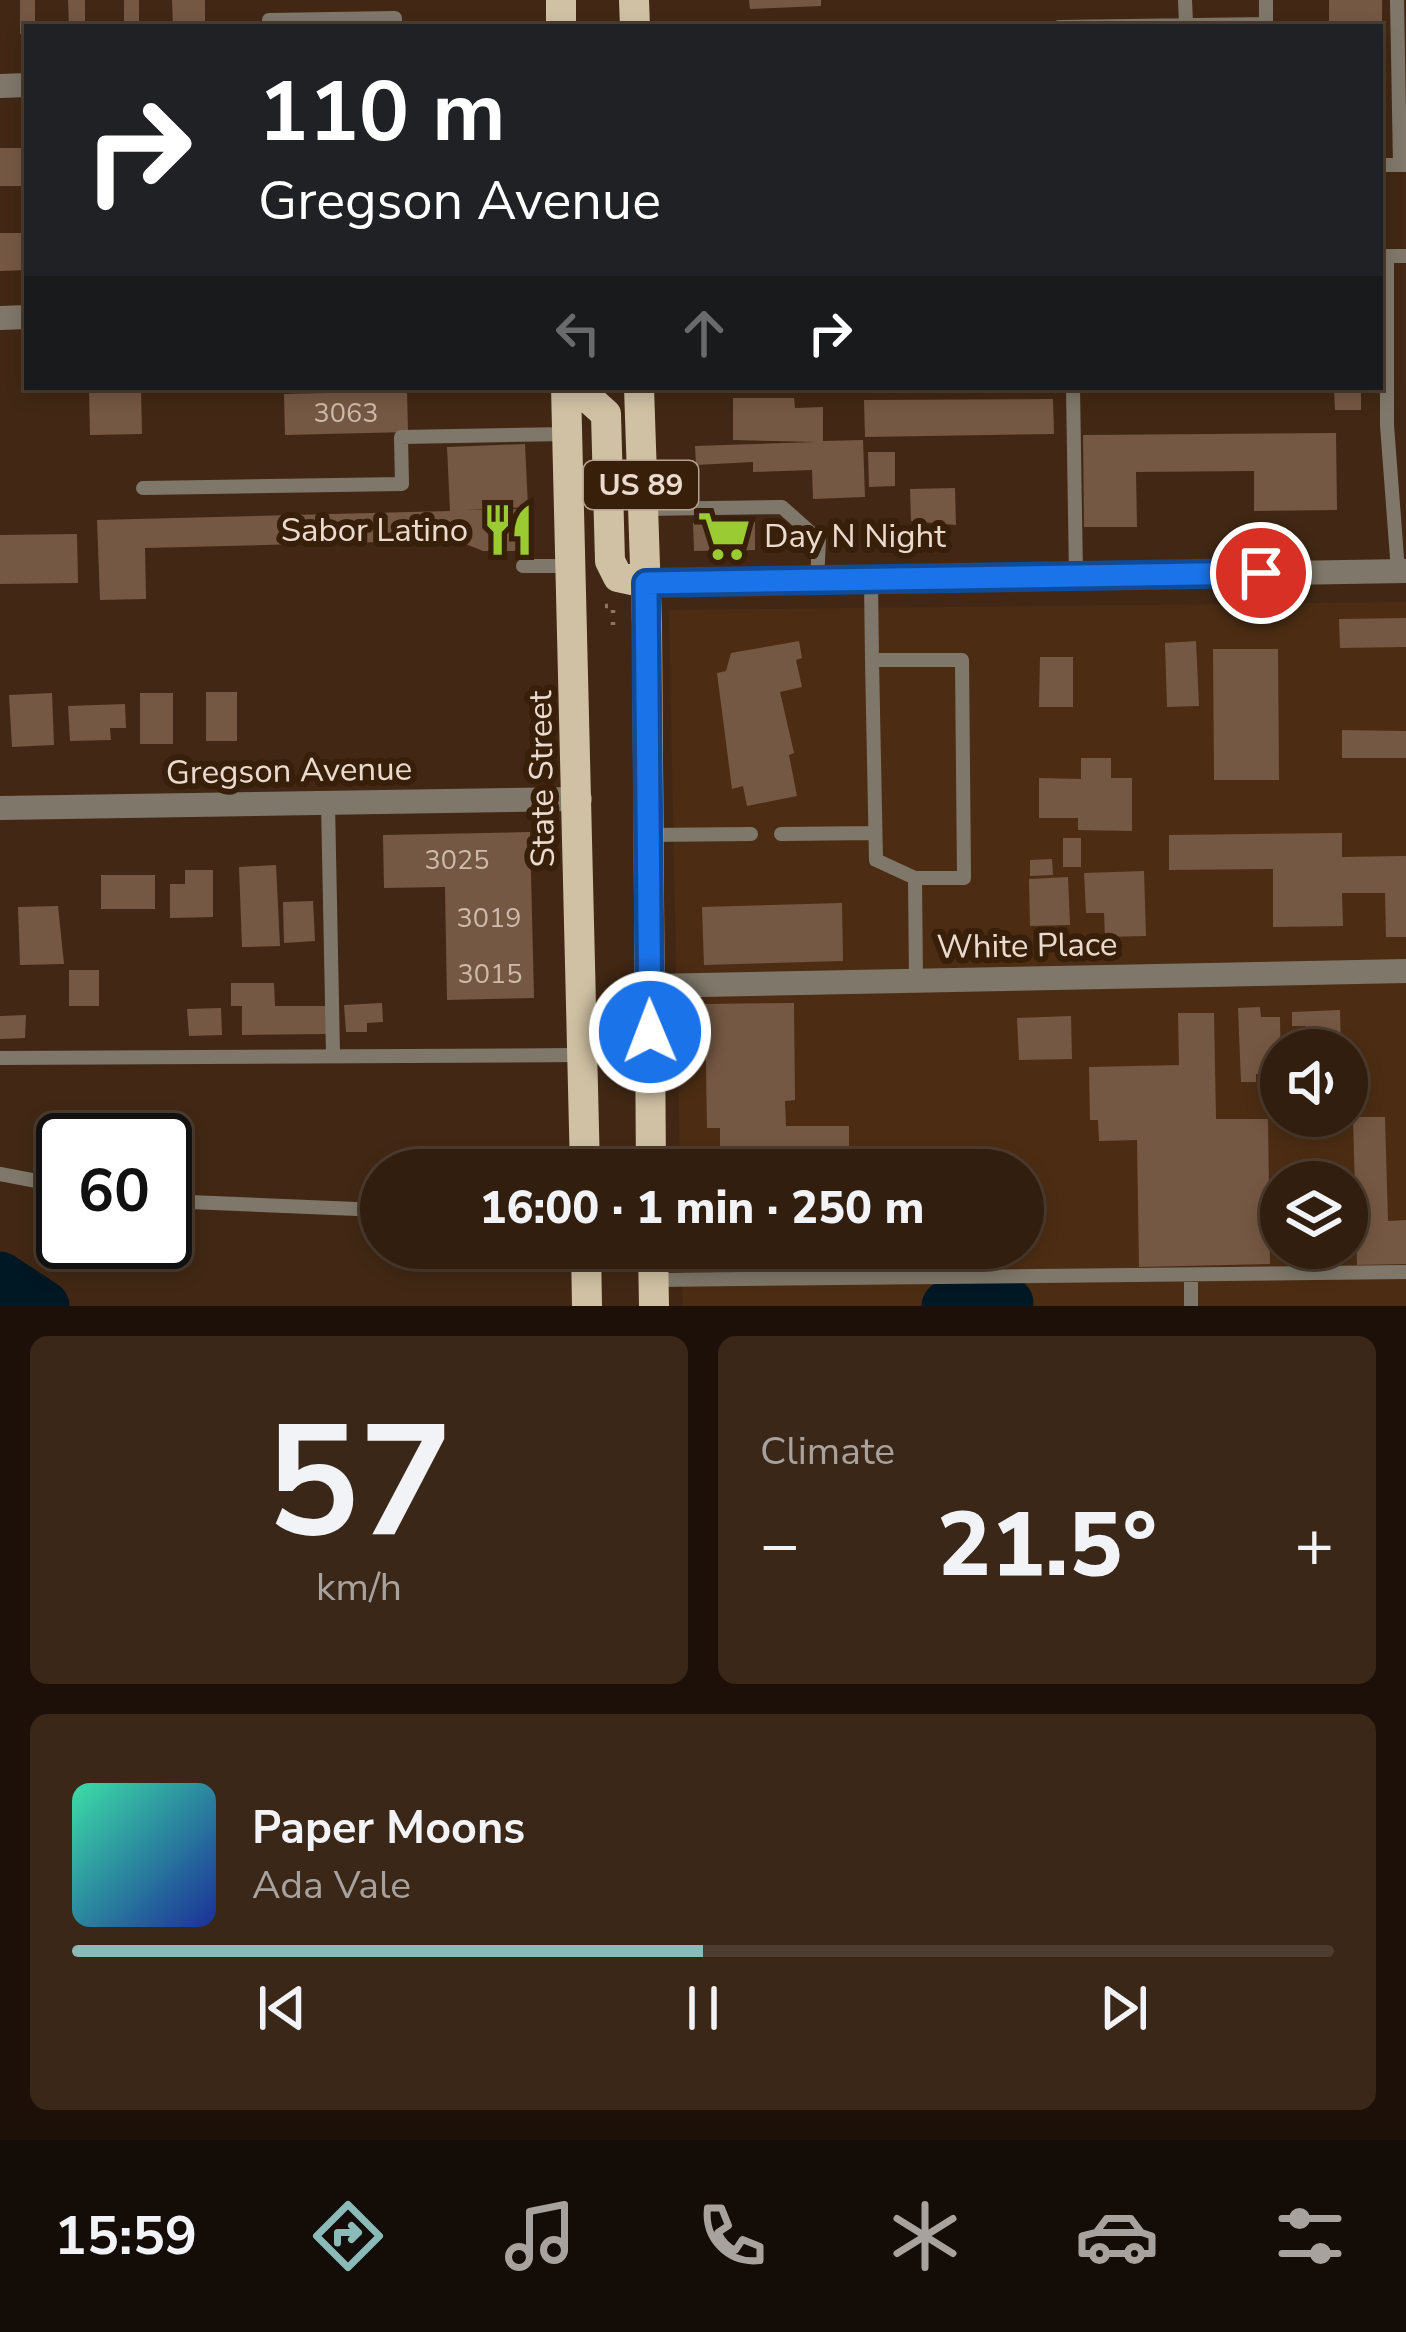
<!DOCTYPE html>
<html lang="en">
<head>
<meta charset="utf-8">
<style>
  body { margin:0; font-family:"Nunito Sans",sans-serif; background:#3a2718; color:#f1f3f6; height:100vh; display:flex; flex-direction:column; font-size:45px; white-space:nowrap }
  * { box-sizing:border-box; margin:0 }
  p { font-size:39px; color:#a8a29e }
  .icon { flex:none; width:66px; height:66px; fill:none; stroke:currentColor; stroke-width:2; stroke-linecap:round; stroke-linejoin:round }
  .map { position:relative; height:1306px; overflow:hidden }
  .details { display:flex; flex-direction:column; gap:30px; padding:30px; background:#1c1008; flex:1 }
  .details>* { flex:none }
  .top-card { position:absolute; left:24px; top:24px; width:1359px; height:366px; border-radius:0px; box-shadow:0 6px 18px #0003,0 0 0 3px #4d3c2f; background:#202124; color:#fff; overflow:hidden }
  .fabs { position:absolute; left:1260px; top:1029px; display:grid; gap:24px }
  .fabs a { display:grid; place-items:center; width:108px; height:108px; border-radius:50%; background:#321e0f; box-shadow:0 6px 18px #0003,0 0 0 3px #4d3c2f; font-size:60px }
  .speed { position:absolute; left:36px; top:1113px; display:flex; gap:24px; font-size:60px; font-weight:700; text-align:center }
  .speed>* { display:grid; place-content:center; width:156px; height:156px; border-radius:50%; background:#321e0f; box-shadow:0 6px 18px #0003,0 0 0 3px #4d3c2f; line-height:1 }
  .speed .limit { border:6px solid #111; border-radius:18px; background:#fff; color:#111 }
  .pin { position:absolute; display:grid; place-items:center; width:102px; height:102px; color:#fff; margin:-51px; border:6px solid #fff; border-radius:50%; box-shadow:0 3px 12px #0007 }
  .me { position:absolute; width:132px; margin:-66px; rotate:359deg; stroke-linejoin:round; filter:drop-shadow(0 0 9px #0008) }
  .turn { display:flex; align-items:center; gap:42px; height:252px; padding:0 36px; font-size:54px }
  .turn .icon { width:156px; height:156px; stroke-width:2.5 }
  .turn b { display:block; font-size:84px; line-height:102px }
  .lanes { display:flex; align-items:center; height:114px; padding:0 36px; background:#0003; justify-content:center; gap:60px; direction:ltr }
  .lanes .off { opacity:.35 }
  .big { font-size:90px; font-weight:800; line-height:1.1 }
  .details .widget { flex:1; display:flex; flex-direction:column; justify-content:center; gap:18px; min-width:0; padding:0 42px; border-radius:18px; background:#3a2718 }
  .details .dial { align-items:center; gap:0 }
  .dial b { font-size:156px; line-height:1 }
  .song { display:flex; align-items:center; gap:36px }
  .cover { width:144px; height:144px; border-radius:18px; background:linear-gradient(135deg,hsl(160 70% 55%),hsl(230 70% 35%)) }
  .played { height:12px; border-radius:6px; background:linear-gradient(90deg,#8bbbb9 50%,#4d3c2f 50%) }
  .keys { display:flex; justify-content:space-around; direction:ltr }
  .heat { display:flex; justify-content:space-between; align-items:center; font-size:66px; direction:ltr }
  .details .tiles { flex:1; display:grid; gap:30px; grid-template-columns:1fr 1fr }
  .widget:last-child { grid-column:span 2 }
  .trip { position:absolute; left:360px; top:1149px; width:684px; height:120px; border-radius:60px; background:#321e0f; box-shadow:0 6px 18px #0003,0 0 0 3px #4d3c2f; font-weight:800; line-height:120px; text-align:center }
  .menu { display:flex; height:192px; justify-content:space-around; align-items:center; background:#140c06; color:#a8a29e }
  .menu .icon { width:84px; height:84px }
  .menu .selected { color:#8bbbb9 }
  .menu b { font-size:54px; color:#f1f3f6 }
  .map>svg:first-child { display:block }
  .built { fill:#4c2d13; fill-rule:evenodd }
  .lines { fill:none; stroke-linecap:round; stroke-linejoin:round }
  .river { stroke:#001824; stroke-width:51 }
  .building { fill:#755843 }
  .path { stroke:#897362; stroke-width:4.5; stroke-dasharray:3 9; stroke-linecap:butt }
  .lane { stroke:#7f786a; stroke-width:14 }
  .street { stroke:#7f786a; stroke-width:24 }
  .primary { stroke:#d0c1a4; stroke-width:30 }
  .route-casing { stroke:#114b97; stroke-width:30 }
  .route { stroke:#1a73e8; stroke-width:21 }
  .labels { text-anchor:middle; dominant-baseline:central; stroke-width:12; stroke-linejoin:round; paint-order:stroke }
  .number-label { font-size:27px; fill:#cebaab }
  .shield { fill:#371f0a; stroke:#b5a293; stroke-width:3 }
  .shield-label { font-size:30px; font-weight:bold; fill:#ebdace }
  .poi-label { font-size:33px; fill:#ebdace; stroke:#371f0a; text-anchor:end }
  .street-label { font-size:33px; fill:#ebdace; stroke:#371f0a }
</style>
</head>
<body>
<div class="map">
<svg width="1406" height="1306" viewBox="0 0 1406 1306">
  <rect width="100%" height="100%" fill="#422814"/>
  <path class="built" d="M1406,602V1306H683L681,1248H1023V1170H680L669,610ZM1281,1050H1347V1116H1281ZM1281,1182H1347V1248H1281Z"/>
  <g class="lines">
    <path class="river" d="M0,1277L44,1306
      M947,1306L1008,1303"/>
  </g>
  <path class="building" d="M20,0H35V27H27V34H20Z
    M68,0H85V27H69Z
    M124,0H139V27H124Z
    M172,0H205V27H173Z
    M749,0H821V6L750,9Z
    M1329,0H1382V23L1329,24Z
    M0,148H21V186H0Z
    M0,233H27V270L0,271Z
    M89,387H141L142,434L90,435Z
    M1334,387H1361V410H1335Z
    M407,391L408,432L285,435L284,394Z
    M733,398H794L795,408L823,407V441L863,440L865,497L813,499L812,470L753,472V462L696,465L695,446L816,442L733,440Z
    M1053,399L1054,434L865,437L864,400Z
    M1336,433L1337,510L1254,511V471L1136,472L1137,527H1084L1083,435Z
    M525,444L528,507L466,510L532,509V551H483L456,540L145,548L146,599L100,600L97,520L450,511L447,447Z
    M868,452H895V486L869,487Z
    M955,488L956,525L911,521L910,489Z
    M755,522V550L694,551L693,523Z
    M77,534L78,583L0,584V535Z
    M1406,618V647L1340,648L1339,619Z
    M799,641L802,658L796,660L802,687L780,692L794,753L789,755L797,796L747,806L743,786L732,789L717,673L726,671L731,653Z
    M1196,641L1199,706L1167,707L1165,643Z
    M1213,649H1278L1279,780H1214Z
    M1040,657H1073V707H1039Z
    M206,692H237V741H206Z
    M52,693L54,745L12,747L9,695Z
    M140,693H173V744H140Z
    M125,704L126,728H110L111,740L70,741L68,706Z
    M1342,730L1406,731V758H1342Z
    M1081,758H1111V778H1132V831L1078,830V818H1039V778L1081,779Z
    M530,832L534,998L447,1000L445,887L384,888L383,835Z
    M1342,833V857L1406,856V937H1386L1385,893H1342L1343,926L1273,927V869L1169,870V835Z
    M1063,838H1081V867H1063Z
    M1052,859L1053,875L1030,876V860Z
    M276,865L280,946L242,947L239,867Z
    M185,870H213V917L170,918V884H185Z
    M1144,871L1146,936L1105,937L1104,913H1086L1084,873Z
    M101,875H155V909H101Z
    M1068,877L1070,925L1030,926L1029,879Z
    M313,901L315,941L284,943L283,902Z
    M842,903L843,961L704,965L702,907Z
    M58,906L64,964L20,965L18,907Z
    M69,970H99V1006H69Z
    M231,983H274L275,1006H327L328,1034L242,1035V1006H231Z
    M382,1003L383,1022L367,1023V1032H346L344,1005Z
    M794,1003L795,1100L785,1101L786,1126H849V1170H720V1128H707L705,1004Z
    M1260,1007L1261,1017H1280L1281,1073L1256,1074V1082H1241L1238,1008Z
    M221,1008L222,1035L189,1036L187,1009Z
    M1340,1010L1341,1050H1306V1026H1292V1012Z
    M1178,1013H1214L1216,1119H1268L1270,1264L1139,1267L1137,1140L1099,1141L1098,1120H1090L1089,1067L1179,1065Z
    M26,1015L25,1038L0,1039V1016Z
    M1071,1016L1072,1059L1019,1060L1017,1018Z
    M1353,1117H1385L1388,1221L1406,1220V1264L1357,1265Z
    M785,1248H824L825,1263L785,1264Z"/>
  <g class="lines">
    <path class="path" d="M605,606H613V625H621"/>
    <path class="lane" d="M1185,0L1186,23
      M1397,0L1400,165
      M269,27V20L395,18V27
      M1059,27L1266,24V0
      M1380,165H1406
      M1073,387L1076,576
      M143,488L402,484L401,437L568,434
      M643,509L782,507L819,540L817,581
      M523,566H572
      M1398,571L1387,425V256H1406
      M871,580L872,660H962L964,878H915L916,981
      M872,660L876,860L915,878
      M328,803L333,1053
      M781,834L875,833
      M648,835L751,834
      M0,1058L583,1055
      M0,1174L63,1186
      M165,1201L381,1210
      M1191,1276V1306
      M655,1280L1406,1272"/>
    <path class="street" d="M0,86L27,85
      M0,318L27,317
      M646,583L1406,571
      M0,808L580,799
      M649,986L1406,971"/>
    <path class="primary" d="M561,0V27
      M634,0L635,27
      M566,387L585,1170
      M576,387L606,414L610,561L618,577L646,583
      M639,387L647,625L651,1170
      M586,1248L587,1306
      M653,1248L654,1306"/>
  </g>
  <g class="lines">
    <g class="route-casing">
      <path id="route" d="M650,1032L646,583L1261,573"/>
    </g>
    <use href="#route" class="route"/>
  </g>
  <defs>
    <g id="restaurant-bare" transform="scale(4.14)"><path d="M-5-6h1v4h1v-4h1v4h1v-4h1v5L-1.5 .5V6h-2V.5L-5-1ZM5-6V6H3V1.5H1.5Q1.5-4 5-6Z" fill="#9bcb32" stroke="#371f0a" stroke-width="2.5" paint-order="stroke"/></g>
    <g id="supermarket-bare" transform="scale(4.14)"><path d="M-6-5.5h2.5l.6 2H6L4.5 2H-2.5L-4.4-4H-6ZM-1.5 3.2a1.3 1.3 0 1 0 .1 0ZM3 3.2a1.3 1.3 0 1 0 .1 0Z" fill="#9bcb32" stroke="#371f0a" stroke-width="2.5" paint-order="stroke"/></g>
  </defs>
  <g fill-rule="evenodd">
    <use href="#restaurant-bare" x="508" y="530"/>
    <use href="#supermarket-bare" x="724" y="536"/>
  </g>
  <g class="labels">
    <g class="number-label">
      <text x="346" y="413">3063</text>
      <text x="457" y="860">3025</text>
      <text x="489" y="918">3019</text>
      <text x="490" y="974">3015</text>
    </g>
    <rect class="shield" x="584" y="461" width="114" height="48" rx="9"/>
    <g class="shield-label">
      <text x="641" y="485">US 89</text>
    </g>
    <g class="poi-label">
      <text x="468" y="530">Sabor Latino</text>
      <text x="764" y="536" text-anchor="start">Day N Night</text>
    </g>
    <g class="street-label">
      <text transform="translate(289 771) rotate(-1)">Gregson Avenue</text>
      <text transform="translate(542 779) rotate(-91)">State Street</text>
      <text transform="translate(1027 946) rotate(-1)">White Place</text>
    </g>
  </g>
</svg>
<div class="fabs">
<a><svg class="icon" aria-label="sound" viewBox="0 0 24 24"><path d="M4 9h4l5-4v14l-5-4H4zM17 9q2 3 0 6"/></svg></a>
<a><svg class="icon" aria-label="layers" viewBox="0 0 24 24"><path d="M12 4l9 5-9 5-9-5zM3 14l9 5 9-5"/></svg></a>
</div>
<div class="speed"><div class="limit">60</div></div>
<div class="pin" style="left:1261px;top:573px;background:#d93025"><svg class="icon" aria-label="arrive" viewBox="0 0 24 24"><path d="M6 21V4h12l-3 4 3 4H6"/></svg></div>
<svg class="me" style="left:650px;top:1032px" viewBox="-20 -20 40 40"><circle r="17" fill="#1a73e8" stroke="#fff" stroke-width="3"/><path d="M0-11L8 9 0 5-8 9z" fill="#fff"/></svg>
<div class="trip">16:00 · 1 min · 250 m</div>
<div class="top-card">
<div class="turn"><svg class="icon" aria-label="right" viewBox="0 0 24 24"><path d="M7 20v-9h11M14 6l5 5-5 5"/></svg><div><b>110 m</b>Gregson Avenue</div></div>
<div class="lanes"><svg class="icon off" aria-label="left" viewBox="0 0 24 24"><path d="M17 20v-9H6M10 6l-5 5 5 5"/></svg><svg class="icon off" aria-label="ahead" viewBox="0 0 24 24"><path d="M12 20V5M6 11l6-6 6 6"/></svg><svg class="icon" aria-label="right" viewBox="0 0 24 24"><path d="M7 20v-9h11M14 6l5 5-5 5"/></svg></div>
</div>
</div>
<section class="details">
<div class="tiles">
<div class="widget dial"><b>57</b><p>km/h</p></div>
<div class="widget"><p>Climate</p>
<div class="heat"><a>−</a><b class="big">21.5°</b><a>+</a></div>
</div>
<div class="widget">
<div class="song"><i class="cover"></i><div><b>Paper Moons</b><p>Ada Vale</p></div></div>
<div class="played"></div>
<div class="keys"><svg class="icon" aria-label="previous" viewBox="0 0 24 24"><path d="M18 5L8 12l10 7zM5 5v14"/></svg><svg class="icon" aria-label="pause" viewBox="0 0 24 24"><path d="M8 5v14M16 5v14"/></svg><svg class="icon" aria-label="next" viewBox="0 0 24 24"><path d="M6 5l10 7-10 7zM19 5v14"/></svg></div>
</div>
</div>
</section>
<nav class="menu">
<b>15:59</b>
<svg class="icon selected" aria-label="directions" viewBox="0 0 24 24"><path d="M12 3l9 9-9 9-9-9zM9 14v-3h6M13 9l2 2-2 2"/></svg>
<svg class="icon" aria-label="music" viewBox="0 0 24 24"><path d="M9 18V5l10-2v13"/><circle cx="6" cy="18" r="3"/><circle cx="16" cy="16" r="3"/></svg>
<svg class="icon" aria-label="phone" viewBox="0 0 24 24"><path d="M5 4h4l2 5-3 2q2 4 5 5l2-3 5 2v4C11 20 4 13 5 4z"/></svg>
<svg class="icon" aria-label="climate" viewBox="0 0 24 24"><path d="M12 3v18M4 7l16 10M4 17L20 7"/></svg>
<svg class="icon" aria-label="car" viewBox="0 0 24 24"><path d="M5 17H2v-5l4-1 3-4h7l3 4 3 1v5h-3M9 17h6M6 11h13"/><circle cx="7" cy="17" r="2"/><circle cx="17" cy="17" r="2"/></svg>
<svg class="icon" aria-label="filters" viewBox="0 0 24 24"><path d="M4 7h16M4 17h16"/><circle cx="9" cy="7" r="2"/><circle cx="15" cy="17" r="2"/></svg>
</nav>
</body>
</html>
